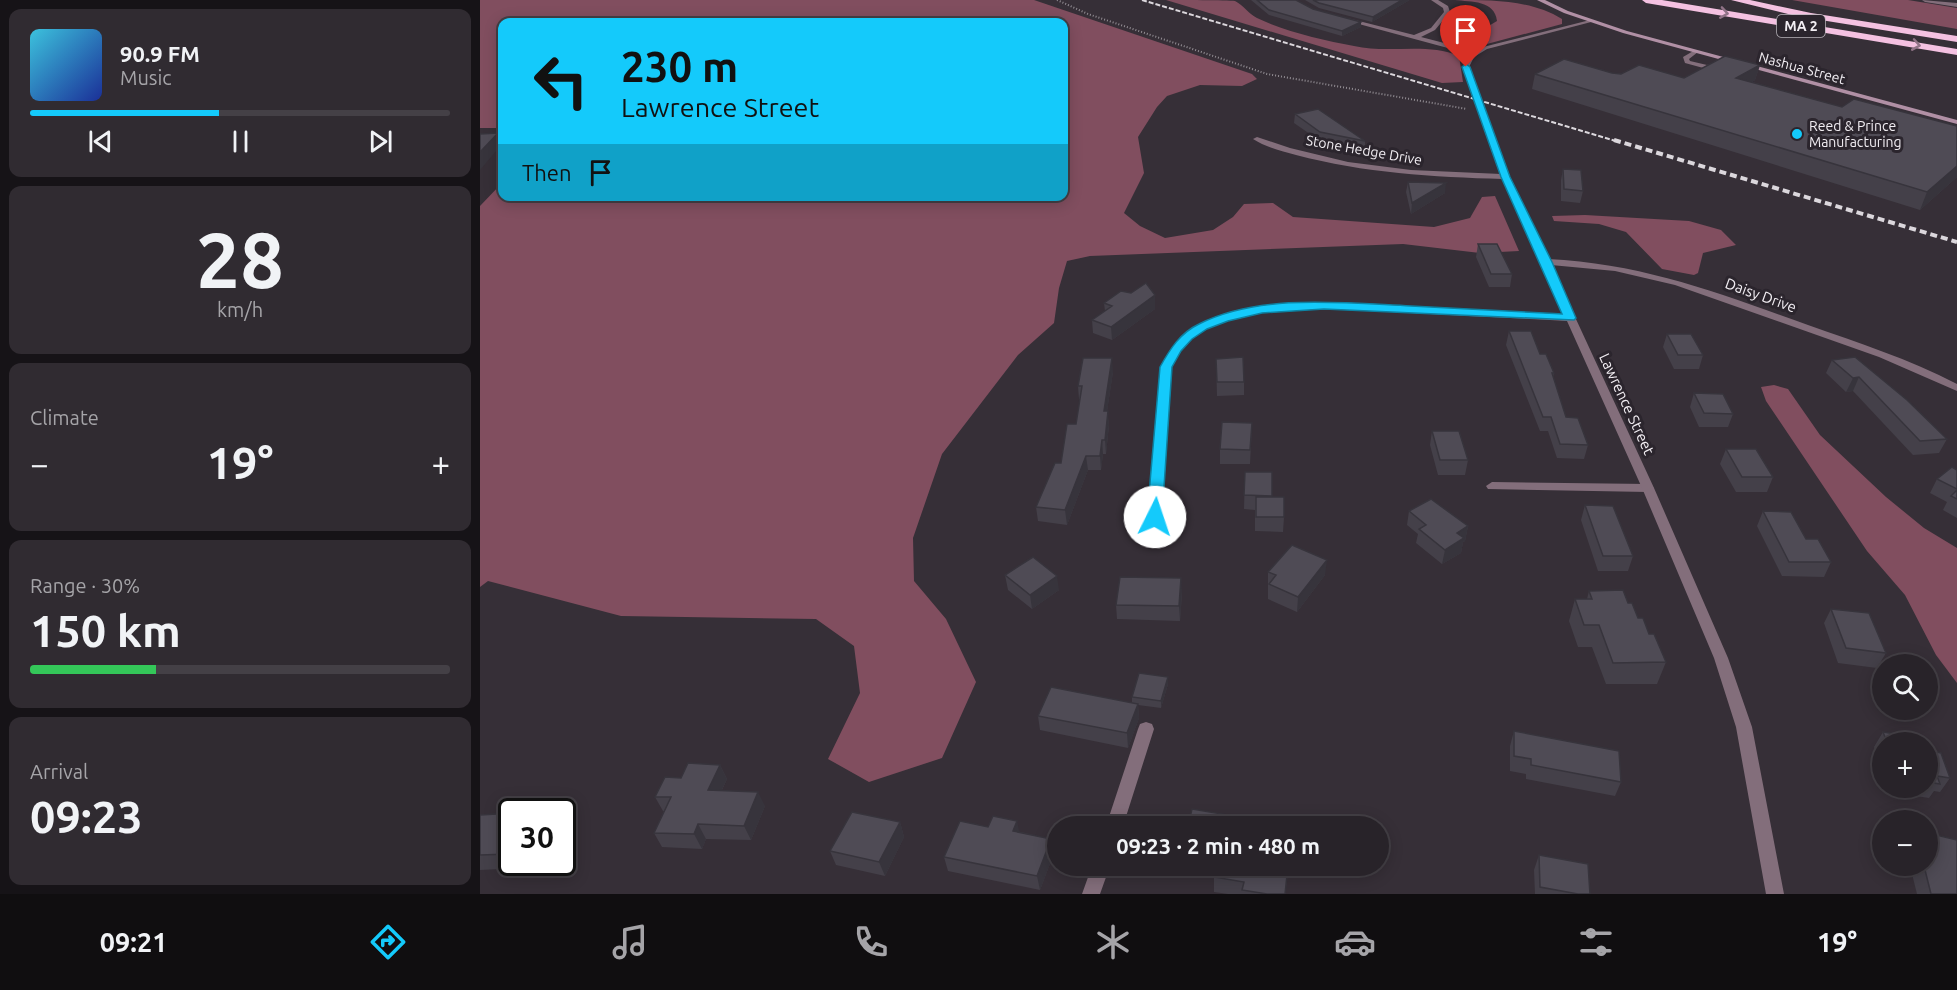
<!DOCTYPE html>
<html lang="en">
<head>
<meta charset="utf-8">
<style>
  body { margin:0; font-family:Ubuntu,sans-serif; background:#302b31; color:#f1f3f6; height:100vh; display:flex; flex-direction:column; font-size:22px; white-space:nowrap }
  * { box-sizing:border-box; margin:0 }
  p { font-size:20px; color:#a5a4a8 }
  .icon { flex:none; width:33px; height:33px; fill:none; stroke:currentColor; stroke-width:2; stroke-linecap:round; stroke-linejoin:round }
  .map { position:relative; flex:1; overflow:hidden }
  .details { display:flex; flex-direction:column; gap:9px; padding:9px; background:#161317; width:480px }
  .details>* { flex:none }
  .hud { position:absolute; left:18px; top:18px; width:570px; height:183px; border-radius:12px; box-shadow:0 3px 15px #0003,0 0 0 2px #444046; background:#14cafb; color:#111; overflow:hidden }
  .fabs { position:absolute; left:1392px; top:654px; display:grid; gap:12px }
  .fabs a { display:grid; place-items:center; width:66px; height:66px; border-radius:50%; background:#282329; box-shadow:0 3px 15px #0003,0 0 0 2px #444046; font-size:30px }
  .speed { position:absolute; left:18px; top:798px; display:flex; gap:12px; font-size:30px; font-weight:700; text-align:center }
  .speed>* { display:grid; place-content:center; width:78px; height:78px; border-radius:50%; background:#282329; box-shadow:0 3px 15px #0003,0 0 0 2px #444046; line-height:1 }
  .speed .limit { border:3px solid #111; border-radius:9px; background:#fff; color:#111 }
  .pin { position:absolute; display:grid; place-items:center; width:51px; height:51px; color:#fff; margin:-62px -26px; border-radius:50% 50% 50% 0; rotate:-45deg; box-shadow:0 0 6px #0007 }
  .pin .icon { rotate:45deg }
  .me { position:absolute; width:66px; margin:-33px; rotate:4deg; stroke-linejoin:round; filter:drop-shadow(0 0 4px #0008) }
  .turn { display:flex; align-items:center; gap:21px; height:126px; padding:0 24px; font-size:27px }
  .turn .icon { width:78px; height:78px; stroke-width:2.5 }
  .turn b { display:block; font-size:42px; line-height:51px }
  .then { display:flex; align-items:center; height:57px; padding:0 24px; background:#0003; gap:12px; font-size:22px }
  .big { font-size:45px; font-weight:700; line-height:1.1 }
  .details .widget { flex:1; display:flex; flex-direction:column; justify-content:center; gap:9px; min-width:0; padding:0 21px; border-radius:12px; background:#302b31 }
  .details .dial { align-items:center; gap:0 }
  .dial b { font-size:78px; line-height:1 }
  .song { display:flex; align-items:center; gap:18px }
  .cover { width:72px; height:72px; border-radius:9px; background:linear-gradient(135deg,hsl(190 70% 55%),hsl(230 70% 35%)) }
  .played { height:6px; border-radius:3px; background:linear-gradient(90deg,#14cafb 45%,#444046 45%) }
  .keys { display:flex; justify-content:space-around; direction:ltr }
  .heat { display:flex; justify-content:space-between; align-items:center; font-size:33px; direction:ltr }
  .charge { height:9px; border-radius:4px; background:linear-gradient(90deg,#34c759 30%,#444046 0) }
  .trip { position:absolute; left:567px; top:816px; width:342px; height:60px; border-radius:30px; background:#282329; box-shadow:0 3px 15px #0003,0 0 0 2px #444046; font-weight:700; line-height:60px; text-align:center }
  .tab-bar { display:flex; height:96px; justify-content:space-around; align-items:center; background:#100e10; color:#a5a4a8 }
  .tab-bar .icon { width:42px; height:42px }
  .tab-bar .active { color:#14cafb }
  .tab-bar b { font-size:27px; color:#f1f3f6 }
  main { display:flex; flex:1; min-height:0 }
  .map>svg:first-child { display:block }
  .forest { fill:#814e5f }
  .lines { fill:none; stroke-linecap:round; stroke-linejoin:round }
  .path { stroke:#938e94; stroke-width:2; stroke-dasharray:1 2; stroke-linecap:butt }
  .lane { fill:#836e7b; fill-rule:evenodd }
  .street { fill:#836e7b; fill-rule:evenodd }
  .secondary { fill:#b190a5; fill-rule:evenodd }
  .highway { fill:#f4c1e1; fill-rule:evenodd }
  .rail-far1 { stroke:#dbd7dc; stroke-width:2; stroke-dasharray:5 2; stroke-linecap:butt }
  .rail { stroke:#dbd7dc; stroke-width:4; stroke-dasharray:7 4; stroke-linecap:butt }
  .wall { fill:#444049 }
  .shaded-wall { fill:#37343c }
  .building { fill:#4f4b55; stroke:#37343c; stroke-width:1.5 }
  .oneway { stroke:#907387 }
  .route { fill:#14cafb; stroke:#0d83a3; stroke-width:1.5 }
  .poi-dot { fill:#14cafb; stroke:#2b252d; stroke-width:2 }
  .labels { text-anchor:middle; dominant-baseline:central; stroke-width:6; stroke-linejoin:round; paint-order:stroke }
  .shield { fill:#2b252d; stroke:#b6b2b8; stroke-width:1.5 }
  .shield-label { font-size:14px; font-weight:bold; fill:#f2eef3 }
  .far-street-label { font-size:14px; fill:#f2eef3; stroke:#2b252d }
  .far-poi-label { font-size:14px; fill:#f2eef3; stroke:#2b252d; text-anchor:start }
  .street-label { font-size:15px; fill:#f2eef3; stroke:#2b252d }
</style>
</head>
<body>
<main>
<section class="details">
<div class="widget">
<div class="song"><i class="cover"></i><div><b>90.9 FM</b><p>Music</p></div></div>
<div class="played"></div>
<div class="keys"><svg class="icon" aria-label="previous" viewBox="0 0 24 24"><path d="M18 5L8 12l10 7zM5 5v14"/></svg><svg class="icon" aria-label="pause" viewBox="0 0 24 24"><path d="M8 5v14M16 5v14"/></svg><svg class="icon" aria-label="next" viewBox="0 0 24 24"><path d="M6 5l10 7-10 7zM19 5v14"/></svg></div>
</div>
<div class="widget dial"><b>28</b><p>km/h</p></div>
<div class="widget"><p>Climate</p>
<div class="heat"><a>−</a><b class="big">19°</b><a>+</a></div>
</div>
<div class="widget"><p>Range · 30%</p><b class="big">150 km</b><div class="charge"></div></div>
<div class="widget"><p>Arrival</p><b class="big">09:23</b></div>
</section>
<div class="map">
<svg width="1477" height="894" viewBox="0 0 1477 894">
  <rect width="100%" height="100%" fill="#362f37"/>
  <path class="forest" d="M0,0H554L772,74L777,79L762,86L720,85L687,96L677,107L658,137L664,173L644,213L660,226L685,238L733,230L753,217L764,204L793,203L813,217L954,227L990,218L1002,197L1015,196L1039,251L1000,253L923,244L610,256L587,261L579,288L574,323L538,355L462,454L433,538L434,581L466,619L496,682L462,758L389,782L348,759L380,693L374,646L336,619L141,616L8,581L0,587V206L22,183V196H584V22H22V128H0Z
    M686,0C699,0 747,0 755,1C763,5 769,14 777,18C806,32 843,40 874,46C909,54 947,42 979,56L983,82L962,83Z
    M975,0C1012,0 1052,0 1082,19V24L992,48L980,43L1017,21C1015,0 991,2 975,0Z
    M1312,0H1428L1477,8V29Z
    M1105,215L1209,221L1241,230L1256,245L1223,253L1218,273L1214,275L1182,269L1146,232L1119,224L1074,221L1072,216Z
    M1294,385L1308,389L1340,435L1406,497L1444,528L1477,548V683L1456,655L1425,595L1387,551L1286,401L1281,387Z"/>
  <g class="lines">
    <path class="path" d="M577,0L608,14L787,74L987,109"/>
    <path class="lane" d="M1442,0L1477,3V7L1445,2Z
      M1215,50L1218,52L1209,59L1210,61L1227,65L1239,61L1242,63L1227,69L1205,63L1203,57Z
      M1012,482L1168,484L1174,488L1168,492L1008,489L1006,486Z
      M666,722L672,724L674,729L643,826H626L658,729L660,724Z
      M612,866H630L620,894H602Z"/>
    <path class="street" d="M951,0H958L968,6L970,12L955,30L941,37L995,51L1003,47L1110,20L1115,21L1007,49L994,57L989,67L1030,177L1068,259C1165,264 1238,293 1328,325C1379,343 1429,359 1477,384V391L1399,357L1195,285L1135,271L1071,265L1174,488L1248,658L1272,727L1304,894H1286L1256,727L1234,658L1162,488L1087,321C1035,318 983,316 931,313C869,310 764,295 713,338C704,346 697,356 691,367L681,517L680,520H670L669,517L681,367L697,342L718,325L742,315L770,308L824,302L1084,315L1023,179C953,177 884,173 816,155C802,151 785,147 773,139L777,137L810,148L868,162L931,170L1021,174L983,67L990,54L864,20L867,18L934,35L951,28L964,12L963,8Z"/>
    <path class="secondary" d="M1057,0H1065L1088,11L1147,31L1477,120V124L1143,33L1084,13Z"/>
    <path class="highway" d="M1162,0H1182L1477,49V55L1166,3Z
      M1251,0H1270L1331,13L1477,36V42L1316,16Z"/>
    <path class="rail-far1" d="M662,0L1139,142"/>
    <path class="rail" d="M1134,140L1477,242"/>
  </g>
  <path class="wall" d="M771,0H816L833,9L881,22V27L862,36L789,15Z
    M825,0H929L928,1L892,22L839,8Z
    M1280,65L1275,80L1272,82L1362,107L1477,126V177L1440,210L1052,89L1055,74L1132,73L1204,78Z
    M815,114L885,141V150L840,141L814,123Z
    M1083,169L1103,191L1100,203L1081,201V180Z
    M928,182L965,193L931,214L926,192Z
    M998,244L1032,274L1030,287H1009L996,257Z
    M651,293L675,295V309L632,340L613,333L612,320L625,311L624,303Z
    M1029,331L1060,354L1074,373L1073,377L1086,417L1108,445L1104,459L1077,458L1068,431H1060L1026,345Z
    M1187,334L1223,355L1219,369H1194L1183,347Z
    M736,359L764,382V395L737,396Z
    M1352,360L1427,400L1467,439L1459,453L1433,455L1373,391L1366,392L1346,373Z
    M633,372L627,411L629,425L626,454H623L621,470H608L587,525L558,521L556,507L581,463L596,424L600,399H599L598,386Z
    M1214,393L1253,414L1248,427H1219L1210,407Z
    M772,423L770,464H740V449Z
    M952,431L988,460L985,475H958L950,445Z
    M1246,449L1293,477L1287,492H1256L1240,464Z
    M1477,470V518L1463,510L1467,502L1450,493L1457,479Z
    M765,472H792V497L804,517L803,532L775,531V510L764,509Z
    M1105,505L1153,556L1148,571H1118L1101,520Z
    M929,511L988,526L985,541L983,542L981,553L962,564L936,543L938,534L927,525Z
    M1283,511L1326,539L1351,562L1344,577L1302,576L1277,526Z
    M788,572L845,575L817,612L788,599Z
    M525,575L579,590L552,609L528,590Z
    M1109,591L1148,603L1169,634L1186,662L1177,684H1126L1112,647H1098L1089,621L1095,599H1107Z
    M702,593L700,621L637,619L636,605Z
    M1351,609L1406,653L1397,668L1358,663L1344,623Z
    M688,677V684L681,708L658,705L659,718L648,748L560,730L558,716L652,703V697Z
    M1034,731L1141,782L1135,796L1046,779V774L1030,771V746Z
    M1403,732L1444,742H1402V772L1394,747Z
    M1448,750L1470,778L1460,792L1454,791L1449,798L1409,792L1407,788H1448Z
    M240,765L247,779L242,790L285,806L271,840L226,839L222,849L182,847L174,833L184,811H183L175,797L201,778Z
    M32,813V862H63L61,867L0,870V815Z
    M420,822L424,837L405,876L356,865L350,851Z
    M540,832L571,839L574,853L560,890L468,871L464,857Z
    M1059,855L1110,894H1055L1054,870Z
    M809,866L805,894H748L734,892V877Z
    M1430,866H1448L1477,894H1437Z"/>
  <path class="shaded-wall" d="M922,0H929L928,1L892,22L893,17Z
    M881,22V27L862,36V31Z
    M1280,65L1275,80L1252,94L1256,78Z
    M18,133L22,144L0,170V152Z
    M1477,166V177L1440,210L1447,192Z
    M966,183L965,193L931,214L932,203Z
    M675,295V309L632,340L631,327Z
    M632,358L633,372L625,425L624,411Z
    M1379,377L1373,391L1366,392L1373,378Z
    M628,411L629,425L626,454L625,440Z
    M622,440L623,454L621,470L620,456Z
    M606,456L608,470L587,525L585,510Z
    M988,526L985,541L983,542L981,553L962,564L965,550L977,533Z
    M847,560L845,575L817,612L818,597Z
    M577,576L579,590L552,609L550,595Z
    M701,578L702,593L700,621L699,606Z
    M688,677V684L681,708V701Z
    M658,704L659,718L648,748L647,733Z
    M240,765L247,779L235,804L228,790Z
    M278,792L285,806L271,840L264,826Z
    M537,821L540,835L533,831Z
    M420,822L424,837L405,876L399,862Z
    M218,824L226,839L222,849L214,834Z
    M571,839L574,853L560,890L557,876Z"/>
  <path class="building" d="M777,0H816L833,9L881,22L862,31L789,10Z
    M833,0H922L893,17L839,3Z
    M1245,56L1280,65L1256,78L1362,107L1374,99L1477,126V166L1447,192L1055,74L1084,59L1132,73L1141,74L1159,65L1204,78Z
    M838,109L885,141L840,132L815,114Z
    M18,133L0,152V134Z
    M1083,169L1101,170L1103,191L1084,189Z
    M928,182L966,183L932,203Z
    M998,244H1017L1032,274H1011Z
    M666,283L675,295L631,327L612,320L632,306L624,303L641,291L651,293Z
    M1029,331H1051L1060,354H1066L1074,373H1072L1086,417L1098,418L1108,445L1080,444L1071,417H1063Z
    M1187,334H1211L1223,355H1198Z
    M763,357L764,382H737L736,359Z
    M1375,357L1427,400L1467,439L1440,441L1379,377L1373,378L1352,360Z
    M603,358H632L624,411H628L625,440H622L620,456H606L585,510L556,507L575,463H581L587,424H596L602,386H598Z
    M1214,393L1243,394L1253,414L1224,413Z
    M742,422L772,423L770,450L740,449Z
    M952,431H979L988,460H960Z
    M1246,449H1276L1293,477H1262Z
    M1472,467L1477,470V489L1457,479Z
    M765,472H792V496L764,495Z
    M1477,490V499L1471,496Z
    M776,497H804V517H776Z
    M951,499L988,526L977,533L984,538L965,550L939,529L946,525L929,511Z
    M1105,505L1133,506L1153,556H1123Z
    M1283,511L1311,512L1326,539H1338L1351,562H1309Z
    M812,545L847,560L818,597L789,584L796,575L788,572Z
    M553,557L577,576L550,595L525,575Z
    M640,577L701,578L699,606L636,605Z
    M1143,590L1148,603H1152L1158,618H1163L1169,634H1174L1186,662L1133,663L1119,625H1104L1095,599H1112L1109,591Z
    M1351,609L1389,613L1406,653L1366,648Z
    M659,673L688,677L681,701L652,697Z
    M571,687L658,704L647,733L558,716Z
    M1034,731L1139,751L1141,782L1051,765V759L1034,756Z
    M1403,732L1442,738L1444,742H1407Z
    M1448,750L1461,753L1470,778L1457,776L1460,784L1448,782Z
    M208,763L240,765L228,790L278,792L264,826L218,824L214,834L174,833L191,797H175L185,777L201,778Z
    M712,809L748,815L746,825L757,826H708Z
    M372,812L420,822L399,862L350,851Z
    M32,813V854L0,855V815Z
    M513,816L537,821L533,831L571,839L557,876L464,857L480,821L508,827Z
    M1448,833L1477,840V894H1451L1444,866H1448Z
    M1059,855L1108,864L1110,894H1098L1060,887Z
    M736,866H808L805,894H787L762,890L764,882L734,877Z"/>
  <defs><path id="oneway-chevron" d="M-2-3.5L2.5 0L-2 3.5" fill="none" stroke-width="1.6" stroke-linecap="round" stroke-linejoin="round" transform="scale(1.5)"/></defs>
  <g class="oneway">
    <use href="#oneway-chevron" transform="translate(1244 13) rotate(9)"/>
    <use href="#oneway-chevron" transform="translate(1436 45) rotate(10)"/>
  </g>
  <path class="route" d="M986,64L990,67L1030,177L1072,262L1096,318L1094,320L844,309L782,313L748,321L727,329L712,339L701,351L692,367L682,517L675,522L669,521L667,517L680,367C690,349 700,333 719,324C780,293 865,303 931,306C982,309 1032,311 1082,314L1021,177L982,67Z"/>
  <circle class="poi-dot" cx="1317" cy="134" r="6"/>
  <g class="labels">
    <rect class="shield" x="1297" y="15" width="48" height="22" rx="4.5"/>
    <g class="shield-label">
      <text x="1321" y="26">MA 2</text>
    </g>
    <g class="far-street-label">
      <text transform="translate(1322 68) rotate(15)">Nashua Street</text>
      <text transform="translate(884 150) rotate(10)">Stone Hedge Drive</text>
    </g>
    <g class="far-poi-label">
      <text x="1329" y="126">Reed &amp; Prince<tspan x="1329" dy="16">Manufacturing</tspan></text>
    </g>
    <g class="street-label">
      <text transform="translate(1281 295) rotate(20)">Daisy Drive</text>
      <text transform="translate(1147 404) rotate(65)">Lawrence Street</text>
    </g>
  </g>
</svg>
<div class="fabs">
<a><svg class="icon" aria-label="search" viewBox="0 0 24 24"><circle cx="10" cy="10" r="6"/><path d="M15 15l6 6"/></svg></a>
<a>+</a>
<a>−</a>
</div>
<div class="speed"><div class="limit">30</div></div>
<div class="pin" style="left:986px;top:67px;background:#d93025"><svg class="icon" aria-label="arrive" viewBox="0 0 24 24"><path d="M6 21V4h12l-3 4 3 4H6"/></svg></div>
<svg class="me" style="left:675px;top:517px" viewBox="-20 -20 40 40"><circle r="19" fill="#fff"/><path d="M0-13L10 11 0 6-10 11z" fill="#14cafb"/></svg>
<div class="trip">09:23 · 2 min · 480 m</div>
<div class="hud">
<div class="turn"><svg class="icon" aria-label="left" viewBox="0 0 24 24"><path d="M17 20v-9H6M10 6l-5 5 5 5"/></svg><div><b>230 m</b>Lawrence Street</div></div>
<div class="then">Then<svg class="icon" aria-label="arrive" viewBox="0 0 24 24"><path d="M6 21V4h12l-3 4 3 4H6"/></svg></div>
</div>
</div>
</main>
<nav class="tab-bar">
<b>09:21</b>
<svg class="icon active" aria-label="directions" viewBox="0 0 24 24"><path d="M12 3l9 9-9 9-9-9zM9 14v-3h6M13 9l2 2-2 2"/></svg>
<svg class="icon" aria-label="music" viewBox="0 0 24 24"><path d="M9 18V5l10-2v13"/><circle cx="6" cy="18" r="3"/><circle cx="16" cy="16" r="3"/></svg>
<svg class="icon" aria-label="phone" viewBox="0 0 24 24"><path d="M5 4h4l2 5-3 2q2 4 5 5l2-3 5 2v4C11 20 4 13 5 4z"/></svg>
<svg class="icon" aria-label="climate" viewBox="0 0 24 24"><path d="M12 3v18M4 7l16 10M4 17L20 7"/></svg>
<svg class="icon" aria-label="car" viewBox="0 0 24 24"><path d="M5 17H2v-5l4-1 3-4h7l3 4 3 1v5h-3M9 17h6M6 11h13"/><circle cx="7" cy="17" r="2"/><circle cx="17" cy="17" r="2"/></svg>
<svg class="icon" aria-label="filters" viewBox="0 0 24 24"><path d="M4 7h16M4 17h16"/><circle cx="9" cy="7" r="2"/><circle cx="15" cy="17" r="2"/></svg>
<b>19°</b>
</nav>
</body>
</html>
